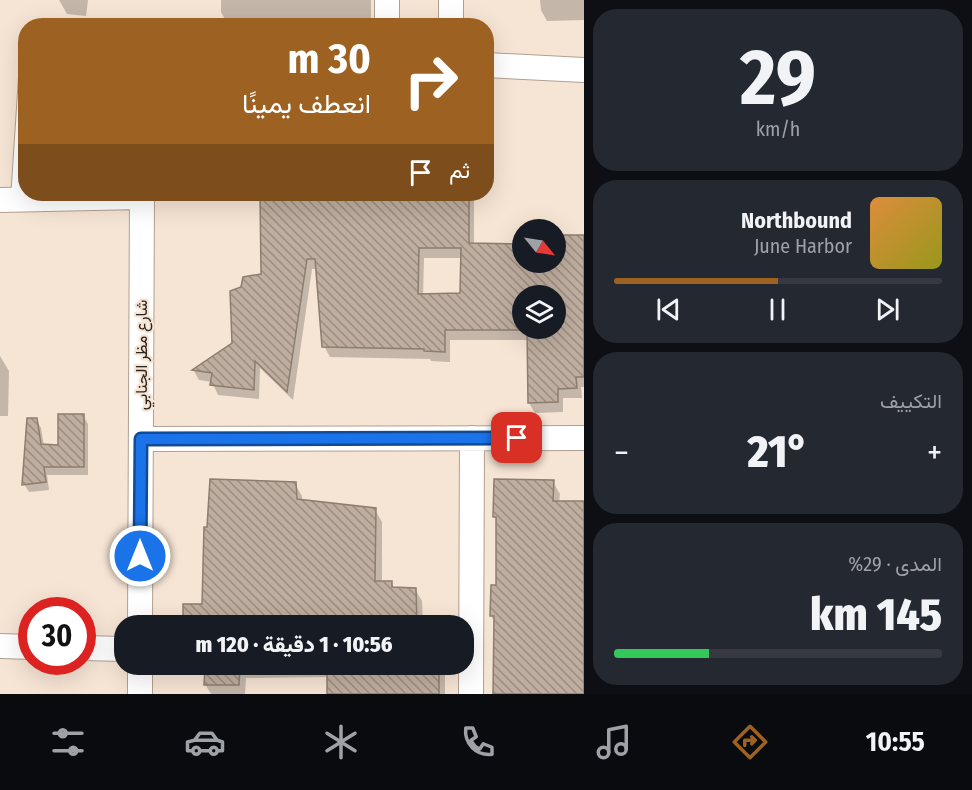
<!DOCTYPE html>
<html lang="ar">
<head>
<meta charset="utf-8">
<style>
  body { margin:0; font-family:"Fira Sans Condensed",Vazirmatn,sans-serif; background:#242831; color:#f1f3f6; direction:rtl; height:100vh; display:flex; flex-direction:column; font-size:22px; white-space:nowrap }
  * { box-sizing:border-box; margin:0 }
  p { font-size:20px; color:#9ea1a6 }
  .icon { flex:none; width:33px; height:33px; fill:none; stroke:currentColor; stroke-width:2; stroke-linecap:round; stroke-linejoin:round }
  .map { position:relative; flex:1; overflow:hidden; direction:ltr }
  .drawer { display:flex; flex-direction:column; gap:9px; padding:9px; background:#0d0f14; width:388px }
  .drawer>* { flex:none }
  .banner { position:absolute; left:18px; top:18px; width:476px; height:183px; border-radius:24px; box-shadow:0 6px 24px #0002; direction:rtl; background:#9d6222; color:#fff; overflow:hidden }
  .needle { width:39px; rotate:120deg }
  .tools { position:absolute; left:512px; top:219px; display:grid; gap:12px }
  .tools a { display:grid; place-items:center; width:54px; height:54px; border-radius:50%; background:#171b24; box-shadow:0 6px 24px #0002; font-size:30px }
  .speed { position:absolute; left:18px; top:597px; display:flex; gap:12px; font-size:30px; font-weight:700; text-align:center }
  .speed>* { display:grid; place-content:center; width:78px; height:78px; border-radius:50%; background:#171b24; box-shadow:0 6px 24px #0002; line-height:1 }
  .speed .limit { border:9px solid #d22; background:#fff; color:#111 }
  .pin { position:absolute; display:grid; place-items:center; width:51px; height:51px; color:#fff; margin:-26px; border-radius:12px; box-shadow:0 3px 9px #0006 }
  .me { position:absolute; width:66px; margin:-33px; rotate:0deg; stroke-linejoin:round; filter:drop-shadow(0 0 4px #0008) }
  .turn { display:flex; align-items:center; gap:21px; height:126px; padding:0 24px; font-size:27px }
  .turn .icon { width:78px; height:78px; stroke-width:2.5 }
  .turn b { display:block; font-size:42px; line-height:51px }
  .then { display:flex; align-items:center; height:57px; padding:0 24px; background:#0003; gap:12px; font-size:22px }
  .big { font-size:45px; font-weight:800; line-height:1.1 }
  .drawer .widget { flex:1; display:flex; flex-direction:column; justify-content:center; gap:9px; min-width:0; padding:0 21px; border-radius:24px; background:#242831 }
  .drawer .dial { align-items:center; gap:0 }
  .dial b { font-size:78px; line-height:1 }
  .song { display:flex; align-items:center; gap:18px }
  .cover { width:72px; height:72px; border-radius:9px; background:linear-gradient(135deg,hsl(30 70% 55%),hsl(60 70% 35%)) }
  .played { height:6px; border-radius:3px; background:linear-gradient(90deg,#9d6222 50%,#363941 50%) }
  .keys { display:flex; justify-content:space-around; direction:ltr }
  .heat { display:flex; justify-content:space-between; align-items:center; font-size:33px; direction:ltr }
  .charge { height:9px; border-radius:4px; background:linear-gradient(90deg,#34c759 29%,#363941 0) }
  .trip { position:absolute; left:114px; top:615px; width:360px; height:60px; border-radius:24px; background:#171b24; box-shadow:0 6px 24px #0002; font-weight:800; line-height:60px; text-align:center; direction:rtl }
  .dock { display:flex; height:96px; justify-content:space-around; align-items:center; background:#090b0e; color:#9ea1a6 }
  .dock .icon { width:42px; height:42px }
  .dock .current { color:#9d6222 }
  .dock b { font-size:27px; color:#f1f3f6 }
  main { display:flex; flex:1; min-height:0 }
  .map>svg:first-child { display:block }
  .shadow { fill:#0003; fill-rule:evenodd }
  .building { fill:url(#building-back-hatch); stroke:#8d7d6f; stroke-width:1.5; fill-rule:evenodd }
  .lines { fill:none; stroke-linecap:round; stroke-linejoin:round }
  .lane-casing { stroke:#b1a091; stroke-width:14 }
  .street-casing { stroke:#b1a091; stroke-width:26 }
  .lane { stroke:#fff; stroke-width:12 }
  .street { stroke:#fff; stroke-width:24 }
  .route-casing { stroke:#114b97; stroke-width:15 }
  .route { stroke:#1a73e8; stroke-width:10 }
  .labels { text-anchor:middle; dominant-baseline:central; stroke-width:4.5; stroke-linejoin:round; paint-order:stroke }
  .street-label { font-size:16px; fill:#2b251f; stroke:#f6e4d4 }
</style>
</head>
<body>
<main>
<section class="drawer">
<div class="widget dial"><b>29</b><p>km/h</p></div>
<div class="widget">
<div class="song"><i class="cover"></i><div><b>Northbound</b><p>June Harbor</p></div></div>
<div class="played"></div>
<div class="keys"><svg class="icon" aria-label="previous" viewBox="0 0 24 24"><path d="M18 5L8 12l10 7zM5 5v14"/></svg><svg class="icon" aria-label="pause" viewBox="0 0 24 24"><path d="M8 5v14M16 5v14"/></svg><svg class="icon" aria-label="next" viewBox="0 0 24 24"><path d="M6 5l10 7-10 7zM19 5v14"/></svg></div>
</div>
<div class="widget"><p>التكييف</p>
<div class="heat"><a>−</a><b class="big">21°</b><a>+</a></div>
</div>
<div class="widget"><p>المدى · 29%</p><b class="big">145 km</b><div class="charge"></div></div>
</section>
<div class="map">
<svg width="584" height="694" viewBox="0 0 584 694">
  <defs>
    <pattern id="building-back-hatch" width="6" height="6" patternUnits="userSpaceOnUse" patternTransform="scale(1.5)"><rect width="6" height="6" fill="#bfae9f"/><path d="M-1 5l2 2M0 0l6 6M5-1l2 2" fill="none" stroke="#9b8d81"/></pattern>
  </defs>
  <rect width="100%" height="100%" fill="#f6e4d4"/>
  <path class="shadow" d="M59,0H88L86,16L67,14Z
    M221,0H371V26H229L221,12Z
    M540,0H584V20L547,21L541,10Z
    M261,194H474V245H522V262H555V237H584V387H581L582,398H563V412L535,413L529,403L528,340H450V362L431,361L430,359L330,357L324,346L317,269H312L293,400L260,368L259,399L218,395L212,382L199,380L194,371L233,343L242,288L263,275ZM424,258H462V295H423ZM522,296H555V328H522Z
    M0,356L9,371L8,416H0Z
    M83,415L88,424V475H47L49,490L29,492L24,484L36,419L41,428L44,446H60Z
    M553,482L560,494L559,502L495,622L491,616L497,586L498,521L495,516Z
    M295,484L302,496V501L375,510L382,522V583L391,582L395,589H415L422,601L423,626H185L203,605Z
    M200,664H441L445,672V694H328V677L246,678L245,694H211L205,684L206,677Z"/>
  <path class="building" d="M260,194H469V243L522,244V262H555V235H584V377H576L577,388L558,389V402L528,403L527,330H445V352L424,351V349L322,347L315,259H307L287,392L255,361L254,390L210,385L212,373L192,370L232,343L230,291L241,287L243,277L261,274ZM419,248H461L460,293L418,294ZM522,296H555V328H522Z
    M58,414H84V467H44L46,482L22,485L27,418H37L41,444L58,445Z
    M210,479L296,482L297,499L376,508L375,581H392V587L416,588L417,626H353V622H301V626L183,625V604H202L204,527H207Z
    M494,479L554,480L553,501H584V694H493L494,616H490L491,585H496V517H493Z
    M198,664H301V665L240,666L239,685H204L205,667H198Z
    M327,664H439V694H327Z"/>
  <g class="lines">
    <g class="lane-casing">
      <path id="lane" d="M17,200L25,77"/>
    </g>
    <g class="street-casing">
      <path id="street" d="M387,26V0
        M451,26V0
        M486,65L584,70
        M0,200L141,197
        M141,439L584,438
        M140,626L142,194
        M0,646L32,647
        M82,648L124,649
        M140,664V694
        M471,694L472,438"/>
    </g>
    <use href="#lane" class="lane"/>
    <use href="#street" class="street"/>
  </g>
  <g class="lines">
    <g class="route-casing">
      <path id="route" d="M140,556L141,439L517,438"/>
    </g>
    <use href="#route" class="route"/>
  </g>
  <g class="labels">
    <g class="street-label">
      <text transform="translate(141 355) rotate(-90)">شارع مظر الجنابي</text>
    </g>
  </g>
</svg>
<div class="tools">
<a><svg class="needle" viewBox="-14 -14 28 28"><path d="M0-13l5 13h-10z" fill="#e53935"/><path d="M0 13l5-13h-10z" fill="#9ea1a6"/></svg></a>
<a><svg class="icon" aria-label="layers" viewBox="0 0 24 24"><path d="M12 4l9 5-9 5-9-5zM3 14l9 5 9-5"/></svg></a>
</div>
<div class="speed"><div class="limit">30</div></div>
<div class="pin" style="left:517px;top:438px;background:#d93025"><svg class="icon" aria-label="arrive" viewBox="0 0 24 24"><path d="M6 21V4h12l-3 4 3 4H6"/></svg></div>
<svg class="me" style="left:140px;top:556px" viewBox="-20 -20 40 40"><circle r="17" fill="#1a73e8" stroke="#fff" stroke-width="3"/><path d="M0-11L8 9 0 5-8 9z" fill="#fff"/></svg>
<div class="trip">10:56 · 1 دقيقة · 120 m</div>
<div class="banner">
<div class="turn"><svg class="icon" aria-label="right" viewBox="0 0 24 24"><path d="M7 20v-9h11M14 6l5 5-5 5"/></svg><div><b>30 m</b>انعطف يمينًا</div></div>
<div class="then">ثم<svg class="icon" aria-label="arrive" viewBox="0 0 24 24"><path d="M6 21V4h12l-3 4 3 4H6"/></svg></div>
</div>
</div>
</main>
<nav class="dock">
<b>10:55</b>
<svg class="icon current" aria-label="directions" viewBox="0 0 24 24"><path d="M12 3l9 9-9 9-9-9zM9 14v-3h6M13 9l2 2-2 2"/></svg>
<svg class="icon" aria-label="music" viewBox="0 0 24 24"><path d="M9 18V5l10-2v13"/><circle cx="6" cy="18" r="3"/><circle cx="16" cy="16" r="3"/></svg>
<svg class="icon" aria-label="phone" viewBox="0 0 24 24"><path d="M5 4h4l2 5-3 2q2 4 5 5l2-3 5 2v4C11 20 4 13 5 4z"/></svg>
<svg class="icon" aria-label="climate" viewBox="0 0 24 24"><path d="M12 3v18M4 7l16 10M4 17L20 7"/></svg>
<svg class="icon" aria-label="car" viewBox="0 0 24 24"><path d="M5 17H2v-5l4-1 3-4h7l3 4 3 1v5h-3M9 17h6M6 11h13"/><circle cx="7" cy="17" r="2"/><circle cx="17" cy="17" r="2"/></svg>
<svg class="icon" aria-label="filters" viewBox="0 0 24 24"><path d="M4 7h16M4 17h16"/><circle cx="9" cy="7" r="2"/><circle cx="15" cy="17" r="2"/></svg>
</nav>
</body>
</html>
